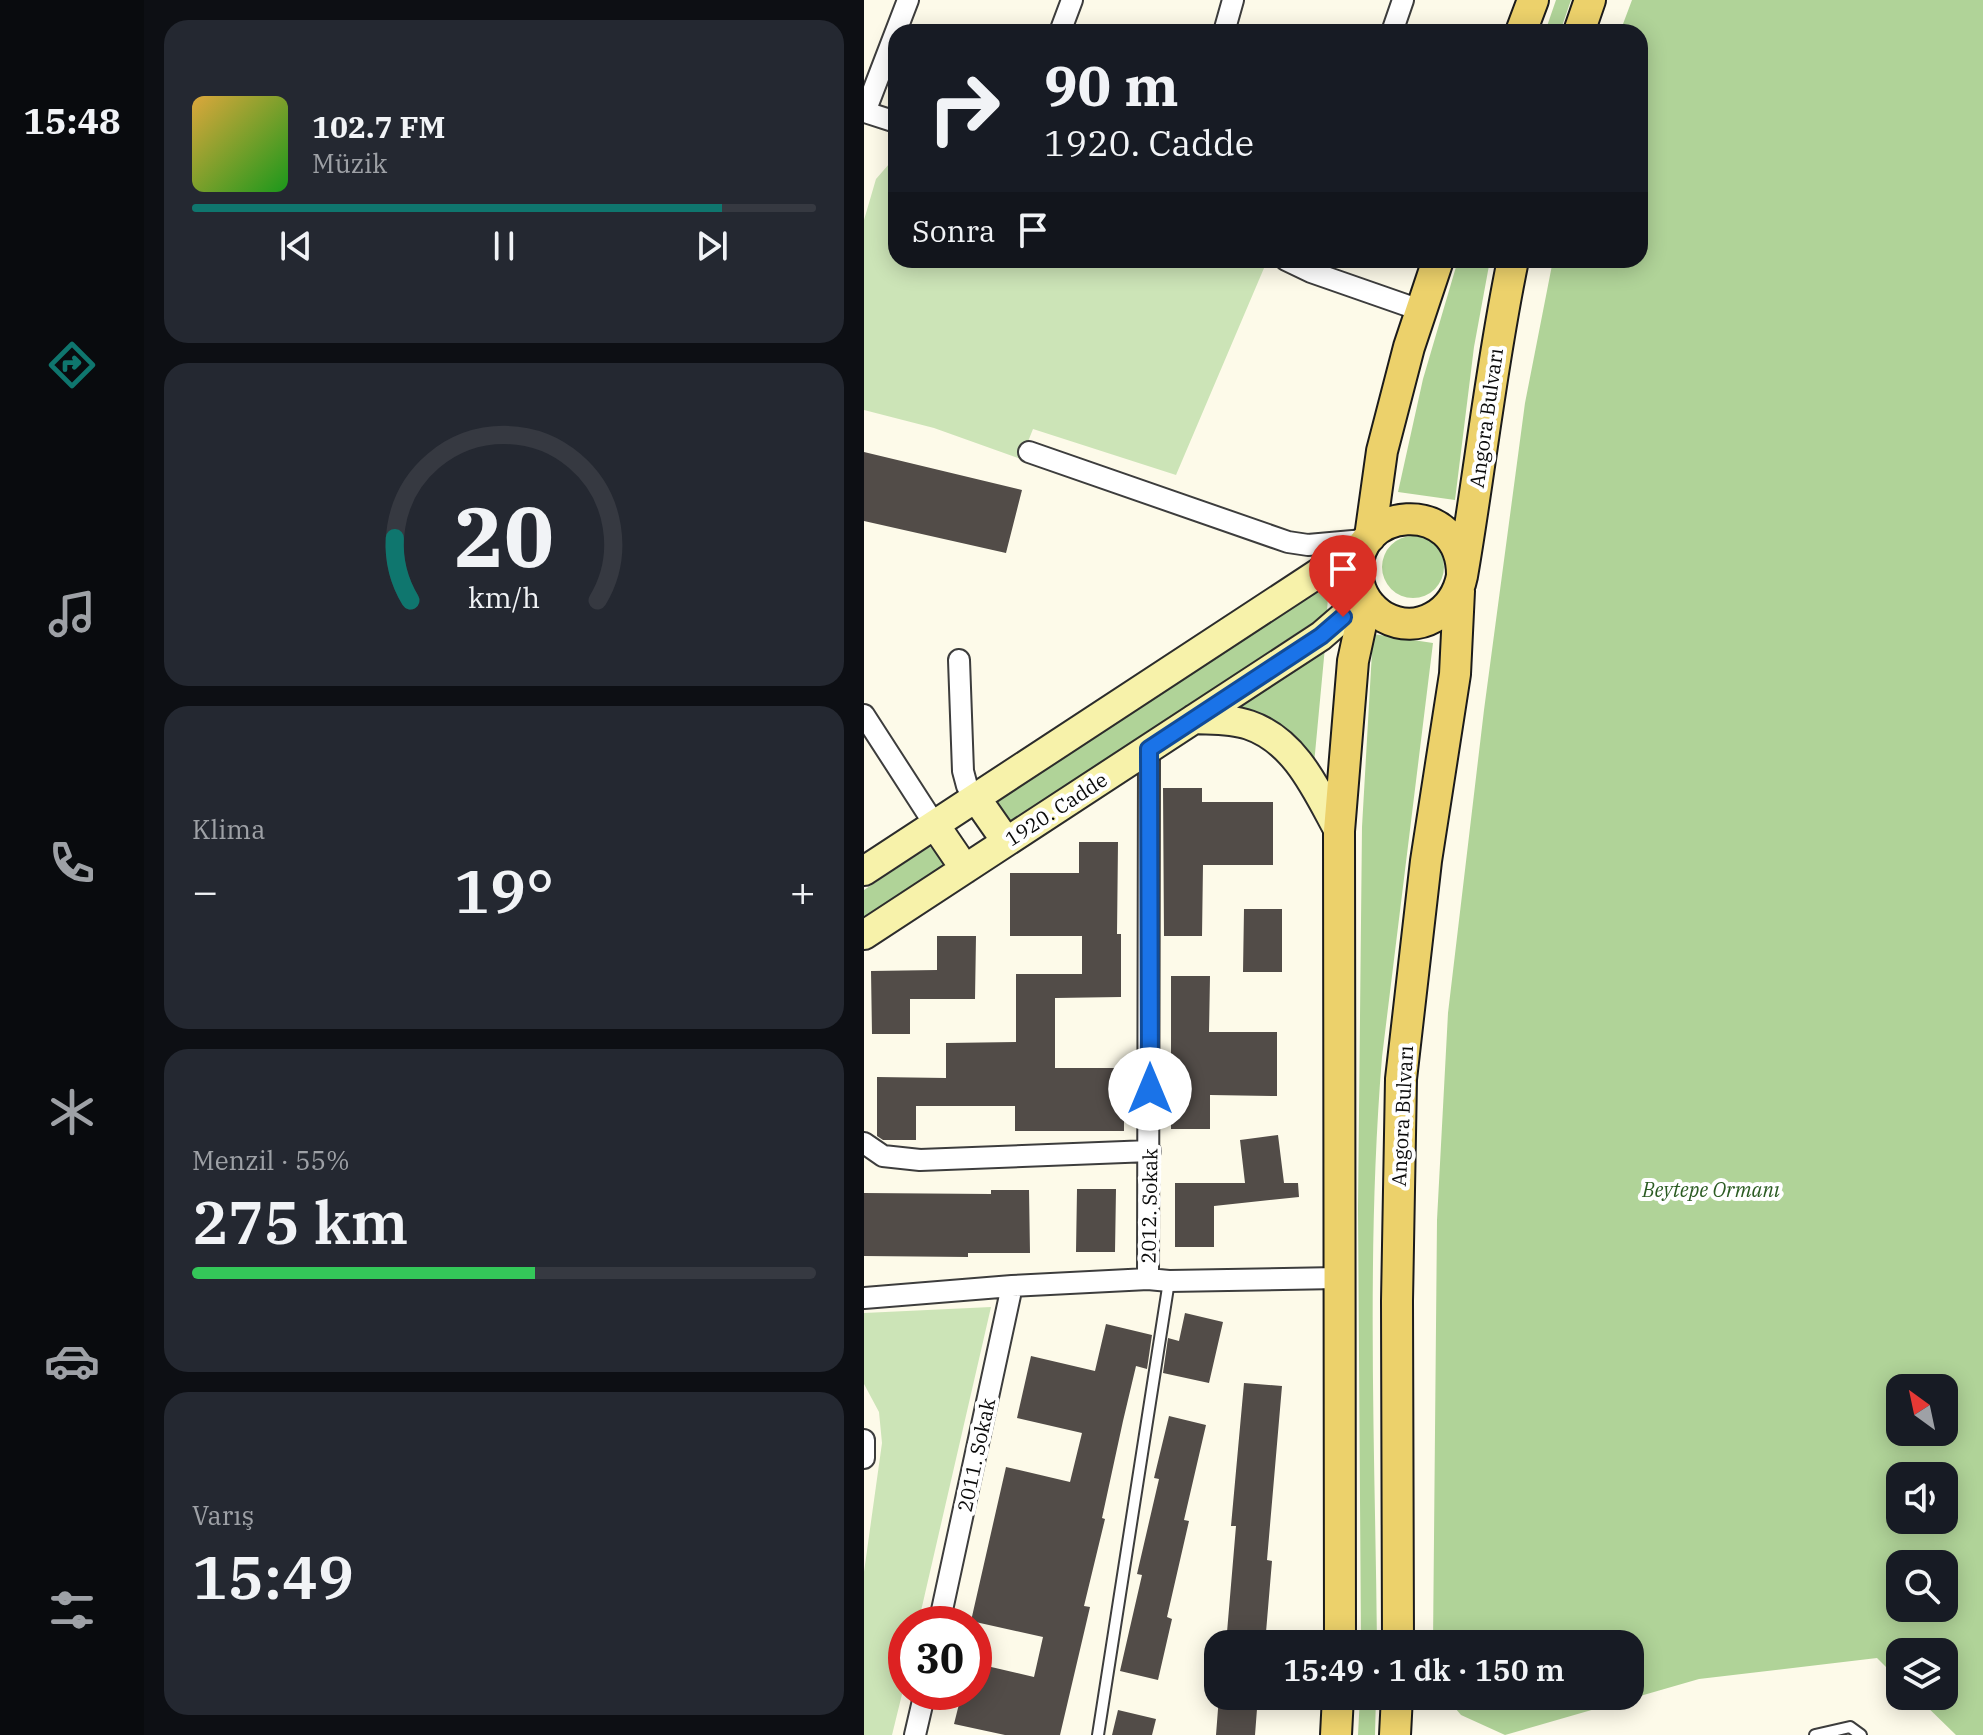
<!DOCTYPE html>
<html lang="tr">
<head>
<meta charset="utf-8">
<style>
  body { margin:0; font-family:"IBM Plex Serif",serif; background:#242831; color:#f1f3f6; height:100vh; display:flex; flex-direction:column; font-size:30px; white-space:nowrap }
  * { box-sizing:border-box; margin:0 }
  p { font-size:26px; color:#9ea1a6 }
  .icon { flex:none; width:44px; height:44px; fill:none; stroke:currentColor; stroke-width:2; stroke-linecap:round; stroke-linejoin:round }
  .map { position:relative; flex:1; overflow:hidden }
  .details { display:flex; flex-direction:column; gap:20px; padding:20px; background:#0d0f14; width:720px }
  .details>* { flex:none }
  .guide { position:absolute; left:24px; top:24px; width:760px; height:244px; border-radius:24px; box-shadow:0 4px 20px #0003; background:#171b24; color:#f1f3f6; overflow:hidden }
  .needle { width:52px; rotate:327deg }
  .buttons { position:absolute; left:1022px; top:1374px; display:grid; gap:16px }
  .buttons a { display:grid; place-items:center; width:72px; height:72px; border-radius:16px; background:#171b24; box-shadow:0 4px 20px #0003; font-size:40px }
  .speed { position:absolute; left:24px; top:1606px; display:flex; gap:16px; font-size:40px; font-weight:700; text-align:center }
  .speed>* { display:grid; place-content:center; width:104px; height:104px; border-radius:50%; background:#171b24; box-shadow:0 4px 20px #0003; line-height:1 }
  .speed .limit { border:12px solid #d22; background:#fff; color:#111 }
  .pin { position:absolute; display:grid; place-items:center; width:68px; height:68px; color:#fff; margin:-82px -34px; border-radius:50% 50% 50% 0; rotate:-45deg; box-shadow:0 0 8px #0007 }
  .pin .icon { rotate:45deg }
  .me { position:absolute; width:88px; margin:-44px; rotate:0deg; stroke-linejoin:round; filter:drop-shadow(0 0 6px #0008) }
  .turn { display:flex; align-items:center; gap:28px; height:168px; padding:0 24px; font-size:36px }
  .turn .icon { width:104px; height:104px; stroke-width:2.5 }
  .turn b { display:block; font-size:56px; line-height:68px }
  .then { display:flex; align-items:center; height:76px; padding:0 24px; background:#0003; gap:16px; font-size:30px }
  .big { font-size:60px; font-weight:600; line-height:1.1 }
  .details .tile { flex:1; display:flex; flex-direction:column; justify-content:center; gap:12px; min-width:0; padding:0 28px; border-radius:24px; background:#242831 }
  .details .dial { align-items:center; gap:0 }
  .dial svg { height:208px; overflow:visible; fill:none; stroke:#363941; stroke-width:7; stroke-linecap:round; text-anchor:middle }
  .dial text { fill:#f1f3f6; stroke:none }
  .song { display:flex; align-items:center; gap:24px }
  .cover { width:96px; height:96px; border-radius:12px; background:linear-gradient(135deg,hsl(40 70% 55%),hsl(120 70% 35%)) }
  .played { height:8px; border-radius:4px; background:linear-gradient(90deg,#0f766e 85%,#363941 85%) }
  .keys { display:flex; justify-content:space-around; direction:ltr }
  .heat { display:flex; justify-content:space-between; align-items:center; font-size:44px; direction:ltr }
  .charge { height:12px; border-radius:6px; background:linear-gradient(90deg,#34c759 55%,#363941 0) }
  .trip { position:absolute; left:340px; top:1630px; width:440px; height:80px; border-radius:24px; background:#171b24; box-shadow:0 4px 20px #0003; font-weight:600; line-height:80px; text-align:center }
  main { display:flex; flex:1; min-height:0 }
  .dock { display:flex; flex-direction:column; width:144px; justify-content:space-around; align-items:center; background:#090b0e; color:#9ea1a6 }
  .dock .icon { width:56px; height:56px }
  .dock .current { color:#0f766e }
  .dock b { font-size:36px; color:#f1f3f6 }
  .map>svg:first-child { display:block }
  .green { fill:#cce4b7 }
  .forest { fill:#b0d398; fill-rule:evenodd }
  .building { fill:#524c48 }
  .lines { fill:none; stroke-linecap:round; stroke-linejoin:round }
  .service-casing { stroke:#3d3d3d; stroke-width:14 }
  .minor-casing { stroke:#3d3d3d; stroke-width:24 }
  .secondary-casing { stroke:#2c2c2c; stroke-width:32 }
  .primary-casing { stroke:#1b1b1b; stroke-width:34 }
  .service { stroke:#fff; stroke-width:10 }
  .minor { stroke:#fff; stroke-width:20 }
  .secondary { stroke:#f7f2aa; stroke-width:28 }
  .primary { stroke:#ecd16b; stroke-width:30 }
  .route-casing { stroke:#114b97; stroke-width:20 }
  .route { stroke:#1a73e8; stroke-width:14 }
  .labels { text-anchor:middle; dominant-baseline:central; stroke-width:8; stroke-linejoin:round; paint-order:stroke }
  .street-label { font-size:20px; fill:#0a0a0a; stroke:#fff }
  .park-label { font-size:20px; font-style:italic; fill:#2b5b22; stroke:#fff }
</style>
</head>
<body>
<main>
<nav class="dock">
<b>15:48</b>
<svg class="icon current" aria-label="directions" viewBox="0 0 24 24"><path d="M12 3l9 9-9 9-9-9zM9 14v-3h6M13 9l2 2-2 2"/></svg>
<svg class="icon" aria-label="music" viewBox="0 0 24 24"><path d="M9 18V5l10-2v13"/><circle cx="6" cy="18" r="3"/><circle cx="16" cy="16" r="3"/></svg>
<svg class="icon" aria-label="phone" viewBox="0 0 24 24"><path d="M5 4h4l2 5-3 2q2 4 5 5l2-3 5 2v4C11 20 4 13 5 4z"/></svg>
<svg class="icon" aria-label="climate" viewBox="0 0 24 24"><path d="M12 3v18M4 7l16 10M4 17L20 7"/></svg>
<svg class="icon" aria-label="car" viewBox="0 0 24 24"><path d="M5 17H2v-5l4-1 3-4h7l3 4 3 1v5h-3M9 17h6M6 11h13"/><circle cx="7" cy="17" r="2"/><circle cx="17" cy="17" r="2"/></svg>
<svg class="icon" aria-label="filters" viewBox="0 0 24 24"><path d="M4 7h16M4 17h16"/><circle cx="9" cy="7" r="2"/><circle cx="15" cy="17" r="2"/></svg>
</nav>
<section class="details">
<div class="tile">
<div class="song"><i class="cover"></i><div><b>102.7 FM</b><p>Müzik</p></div></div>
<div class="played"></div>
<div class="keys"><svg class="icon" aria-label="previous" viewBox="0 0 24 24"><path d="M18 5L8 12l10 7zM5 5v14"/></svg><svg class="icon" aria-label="pause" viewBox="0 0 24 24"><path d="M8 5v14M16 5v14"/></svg><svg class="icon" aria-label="next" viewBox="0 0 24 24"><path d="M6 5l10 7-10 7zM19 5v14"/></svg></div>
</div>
<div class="tile dial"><svg viewBox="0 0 100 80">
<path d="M14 69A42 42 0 1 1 86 69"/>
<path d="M14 69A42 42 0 0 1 8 45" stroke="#0f766e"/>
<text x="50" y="56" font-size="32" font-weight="700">20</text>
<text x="50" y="72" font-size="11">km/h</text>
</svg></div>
<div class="tile"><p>Klima</p>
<div class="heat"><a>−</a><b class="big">19°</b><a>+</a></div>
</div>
<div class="tile"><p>Menzil · 55%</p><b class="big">275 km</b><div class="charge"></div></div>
<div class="tile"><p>Varış</p><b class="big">15:49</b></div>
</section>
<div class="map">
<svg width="1119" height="1735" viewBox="0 0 1119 1735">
  <rect width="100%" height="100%" fill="#fdfae9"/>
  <path class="green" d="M32,156V260L403,261L312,475L169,429L157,459L70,428L0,410V220L12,179Z
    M127,1307L54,1624H42V1678L28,1735H0V1572L18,1443L15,1412L0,1384V1313Z"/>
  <path class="forest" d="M692,0H707L696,32H681Z
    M768,0H1119V1735H1092L1052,1696H1080V1652H1036V1681L1013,1658L835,1679L641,1735L597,1715L581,1696H766V1644H569L573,1220L584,1013L620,710L661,403L689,260H776V32H756ZM1080,1388V1432H1036V1388ZM1080,1476V1520H1036V1476ZM1080,1564V1608H1036V1564Z
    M594,260H626L610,347L591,500L534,492L559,379Z
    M518 567a31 31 0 1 1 62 0a31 31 0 1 1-62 0Z
    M465,578L463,613L142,826L128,804Z
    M509,634L569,643L518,1057C502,1252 511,1449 513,1644H497L494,1208L498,827Z
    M461,647L450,764C424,725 410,722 367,707Z
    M65,847L69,848L79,864L77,869L0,919V890Z
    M496,1696H512L511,1735H494Z"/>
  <path class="building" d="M0,452L158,490L142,553L0,521Z
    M299,788H338V802H409V865H339L338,936H300Z
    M215,842H254L253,934H257V997L191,998V1068H260V1131H151V1106H52V1140H19L13,1136V1077L82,1078V1043L152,1042V974H218V936H146V873H215Z
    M380,909H418V972H379Z
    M73,936H112L111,999H46V1034H8L7,971L73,970Z
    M307,976H346L345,1032H413V1096L346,1095V1129H307Z
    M414,1135L420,1183H434L435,1197L350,1206V1247H311V1183H381L376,1140Z
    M213,1189H252L251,1252H212Z
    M127,1190H165L166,1253H104V1257L0,1256V1193L127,1194Z
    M321,1313L359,1322L345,1383L299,1373L304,1338L315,1341Z
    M242,1324L288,1335L283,1369L272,1366L259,1421L238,1518L241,1519L220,1606L226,1607L196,1735H141L90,1724L98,1692H110V1663L170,1677L179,1637L107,1621L142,1467L206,1482L218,1433L153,1418L167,1356L231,1371Z
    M380,1383L418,1386L403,1560L408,1561L401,1644H362L372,1526H367Z
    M305,1416L342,1425L320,1520L325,1521L303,1617L308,1619L294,1680L256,1671L278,1575L273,1574L295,1479L290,1478Z
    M355,1696H394L391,1735H352Z
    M254,1710L292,1719L288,1735H248Z"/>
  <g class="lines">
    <g class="service-casing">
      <path id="service" d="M234,1735L305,1281
        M951,1735L986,1727L997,1735"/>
    </g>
    <g class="minor-casing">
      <path id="minor" d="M196,32L208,0
        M360,32L369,0
        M528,32L539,0
        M32,122L1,112L44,0
        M422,260L447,272L556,310
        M165,452L424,542L444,545L500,540
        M95,660L99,771L103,786L112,798
        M0,715L71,825
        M0,1143L19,1156L56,1160L286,1151
        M284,1279L285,749
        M0,1298L148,1286L284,1279L305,1281L474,1278
        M0,1440V1458
        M75,1624L148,1286
        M51,1735L61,1692"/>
    </g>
    <g class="secondary-casing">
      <path id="secondary" d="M330,719C348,720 368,719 385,725C432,741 453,791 475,831
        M112,798L142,841
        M71,825L101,869
        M0,871L502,542
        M0,935L457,636L501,598"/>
    </g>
    <g class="primary-casing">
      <path id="primary" d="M657,32L669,0
        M715,32L726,0
        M506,537L518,451L545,347L574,260
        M598,576C599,495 485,505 494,578C496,594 506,608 520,617C555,636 591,612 598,576C616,471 627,365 649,260
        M476,1644L475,831L489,661L497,624L506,605
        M534,1644L533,1301L537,1079L562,861L591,674L595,591
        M472,1735L474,1696
        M531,1735L533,1696"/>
    </g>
    <use href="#service" class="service"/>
    <use href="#minor" class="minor"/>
    <use href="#secondary" class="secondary"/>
    <use href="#primary" class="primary"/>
  </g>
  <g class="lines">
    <g class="route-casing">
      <path id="route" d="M286,1089L285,749L457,636L479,617"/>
    </g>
    <use href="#route" class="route"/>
  </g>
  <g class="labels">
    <g class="street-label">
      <text transform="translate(622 418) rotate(-82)">Angora Bulvarı</text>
      <text transform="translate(192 809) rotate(-33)">1920. Cadde</text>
      <text transform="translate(538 1116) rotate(-87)">Angora Bulvarı</text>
      <text transform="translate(285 1206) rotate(-89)">2012. Sokak</text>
      <text transform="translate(112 1455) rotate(-78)">2011. Sokak</text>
    </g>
    <g class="park-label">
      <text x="847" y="1189">Beytepe Ormanı</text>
    </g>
  </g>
</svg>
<div class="buttons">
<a><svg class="needle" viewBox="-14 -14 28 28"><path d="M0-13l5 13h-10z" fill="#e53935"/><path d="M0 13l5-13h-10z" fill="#9ea1a6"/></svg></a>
<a><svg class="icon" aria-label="sound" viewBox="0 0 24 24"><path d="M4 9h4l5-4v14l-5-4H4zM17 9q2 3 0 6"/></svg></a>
<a><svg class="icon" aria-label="search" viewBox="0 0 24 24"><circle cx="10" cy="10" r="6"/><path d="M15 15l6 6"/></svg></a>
<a><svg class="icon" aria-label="layers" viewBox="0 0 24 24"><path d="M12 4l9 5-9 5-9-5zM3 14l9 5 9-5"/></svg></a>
</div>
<div class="speed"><div class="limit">30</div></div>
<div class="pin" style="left:479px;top:617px;background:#d93025"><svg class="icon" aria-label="arrive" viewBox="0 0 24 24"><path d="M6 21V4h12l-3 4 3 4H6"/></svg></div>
<svg class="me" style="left:286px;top:1089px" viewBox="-20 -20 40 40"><circle r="19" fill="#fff"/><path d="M0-13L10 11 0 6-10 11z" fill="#1a73e8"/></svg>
<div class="trip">15:49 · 1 dk · 150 m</div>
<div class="guide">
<div class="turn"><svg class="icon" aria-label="right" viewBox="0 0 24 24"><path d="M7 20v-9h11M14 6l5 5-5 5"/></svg><div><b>90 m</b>1920. Cadde</div></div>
<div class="then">Sonra<svg class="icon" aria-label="arrive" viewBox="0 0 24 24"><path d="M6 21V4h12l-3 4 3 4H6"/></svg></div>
</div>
</div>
</main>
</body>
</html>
